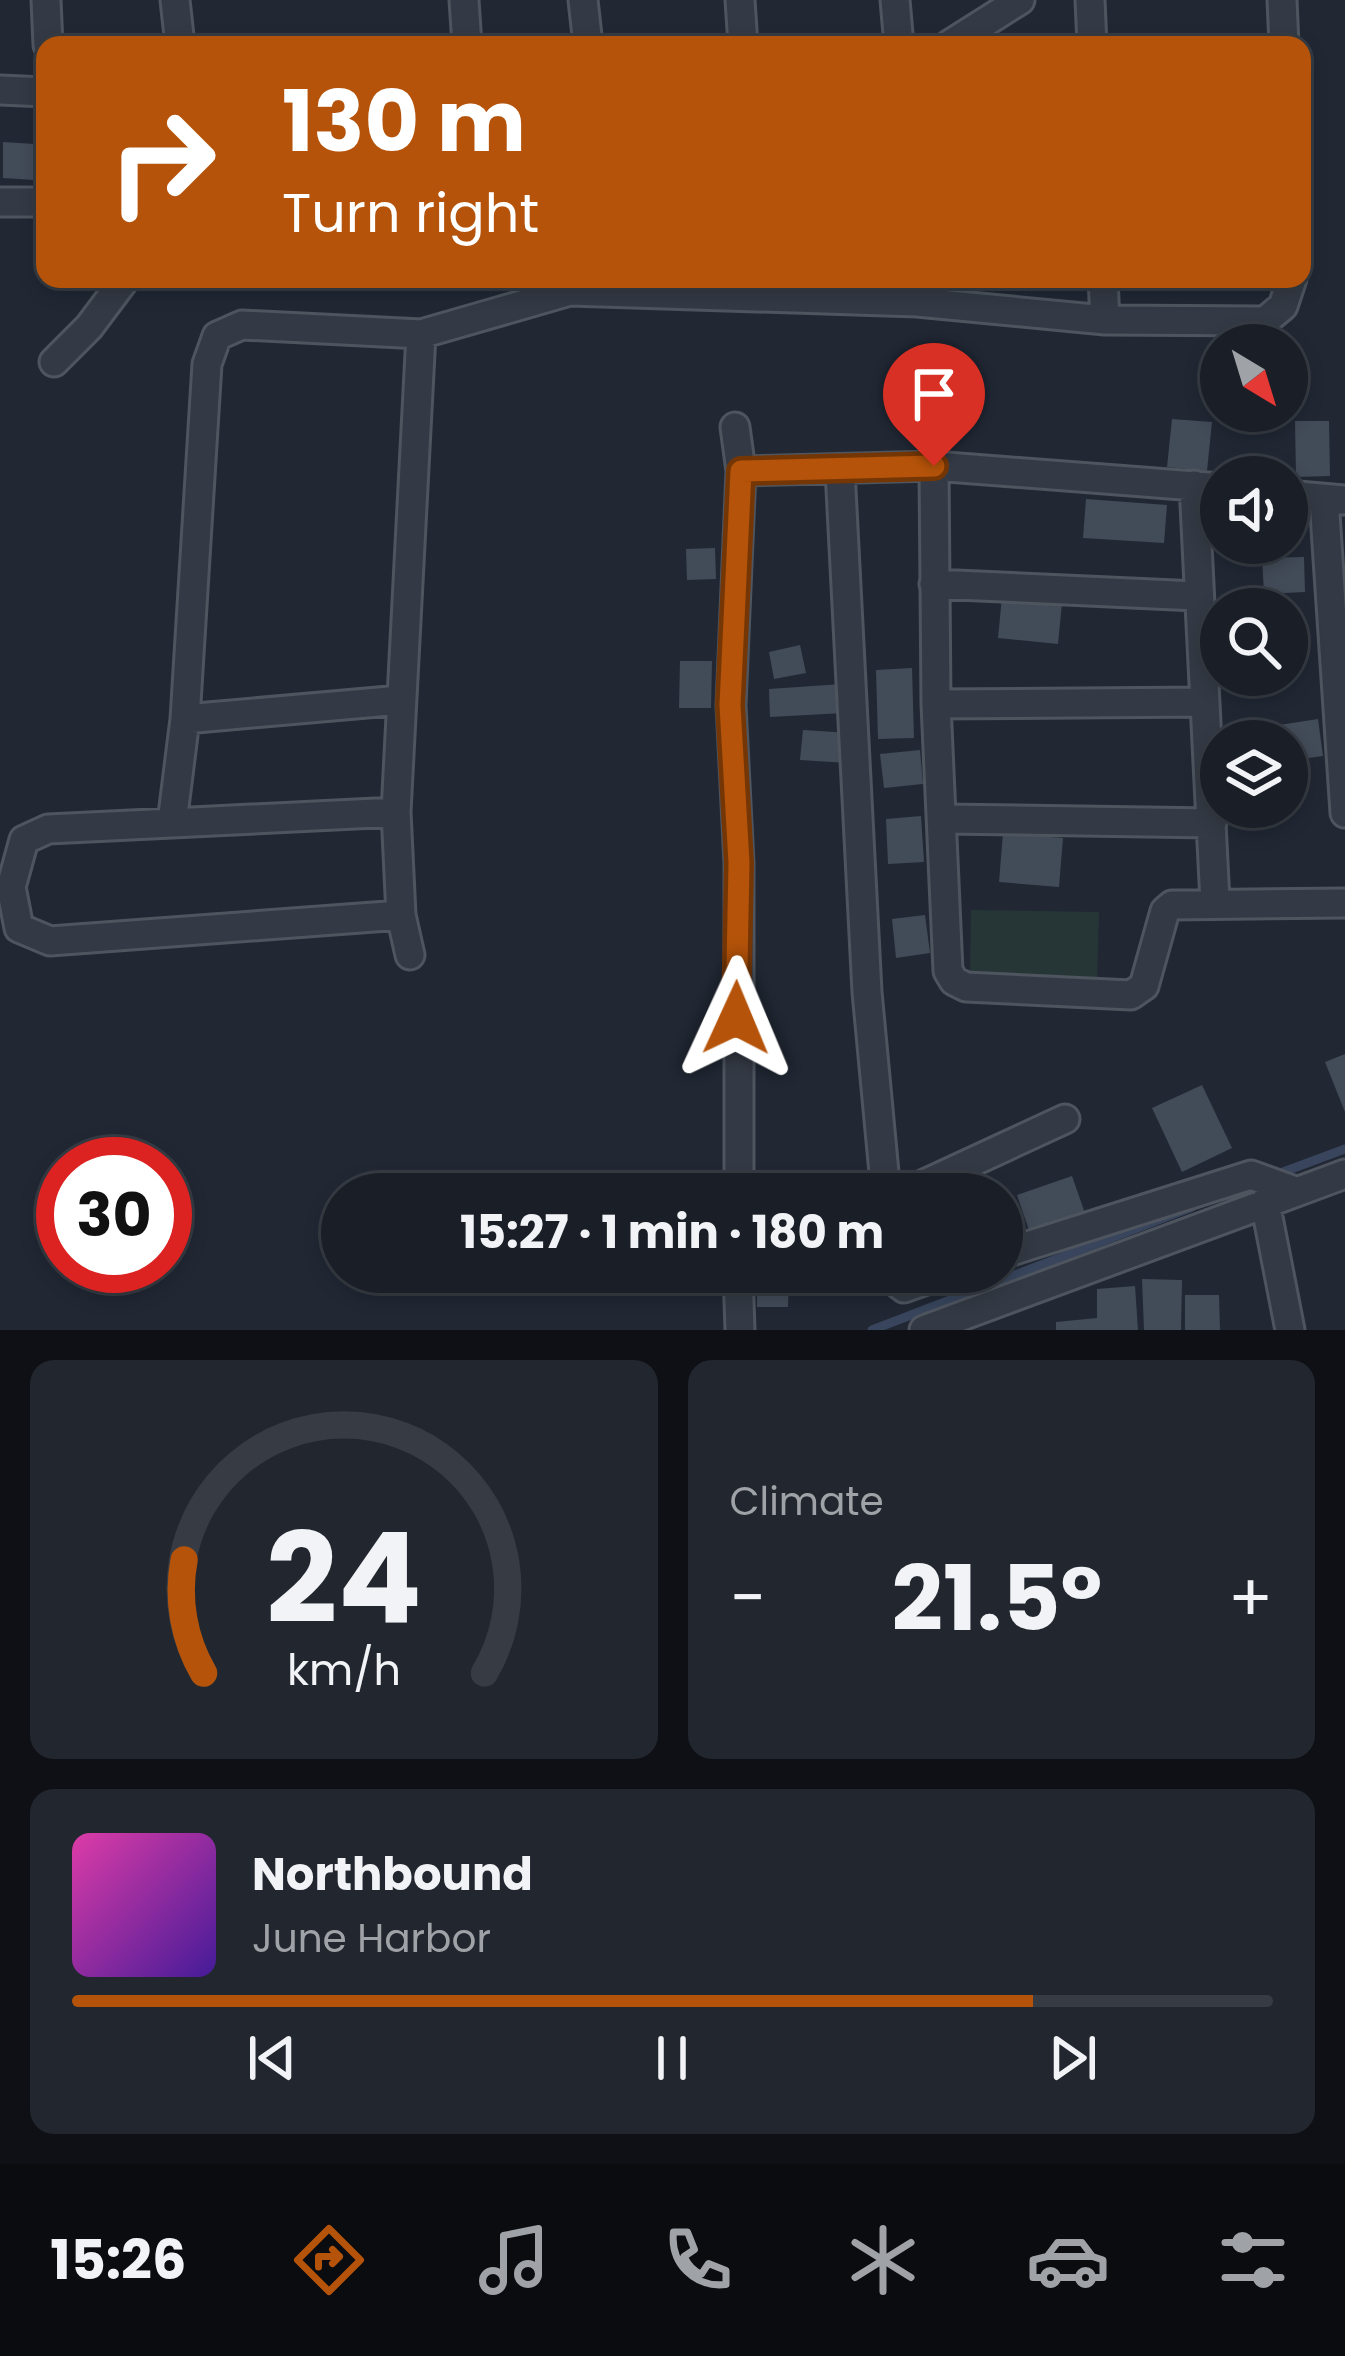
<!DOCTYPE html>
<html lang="en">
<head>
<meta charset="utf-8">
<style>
  body { margin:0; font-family:Poppins,sans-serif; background:#22272f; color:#f1f3f6; height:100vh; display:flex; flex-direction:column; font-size:45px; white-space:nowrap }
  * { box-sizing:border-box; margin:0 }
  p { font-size:39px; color:#9fa2a7 }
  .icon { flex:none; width:66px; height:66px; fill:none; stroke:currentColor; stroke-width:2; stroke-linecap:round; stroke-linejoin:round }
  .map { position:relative; height:1330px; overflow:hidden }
  .sheet { display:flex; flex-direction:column; gap:30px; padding:30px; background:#0e1015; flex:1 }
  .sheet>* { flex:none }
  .top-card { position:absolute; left:36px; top:36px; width:1275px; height:252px; border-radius:24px; box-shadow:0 6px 18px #0003,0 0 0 3px #373c44; background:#b45309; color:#fff; overflow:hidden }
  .needle { width:78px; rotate:142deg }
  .buttons { position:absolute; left:1200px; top:324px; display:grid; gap:24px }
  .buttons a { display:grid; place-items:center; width:108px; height:108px; border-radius:50%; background:#191e27; box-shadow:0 6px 18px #0003,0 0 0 3px #373c44; font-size:60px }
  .speed { position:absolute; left:36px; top:1137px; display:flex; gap:24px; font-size:60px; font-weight:700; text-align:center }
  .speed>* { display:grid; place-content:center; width:156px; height:156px; border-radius:50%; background:#191e27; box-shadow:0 6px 18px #0003,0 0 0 3px #373c44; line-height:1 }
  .speed .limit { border:18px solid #d22; background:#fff; color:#111 }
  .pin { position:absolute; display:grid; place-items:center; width:102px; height:102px; color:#fff; margin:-123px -51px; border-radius:50% 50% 50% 0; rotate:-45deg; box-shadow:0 0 12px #0007 }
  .pin .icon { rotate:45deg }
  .me { position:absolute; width:132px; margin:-66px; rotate:1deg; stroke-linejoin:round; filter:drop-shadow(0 0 9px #0008) }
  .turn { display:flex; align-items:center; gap:42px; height:252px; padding:0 48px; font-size:54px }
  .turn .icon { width:156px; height:156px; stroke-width:2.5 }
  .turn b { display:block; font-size:84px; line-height:102px }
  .big { font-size:90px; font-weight:700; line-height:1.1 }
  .sheet .tile { flex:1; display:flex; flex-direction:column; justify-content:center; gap:18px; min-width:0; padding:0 42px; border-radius:24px; background:#22272f }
  .sheet .dial { align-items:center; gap:0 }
  .dial svg { height:312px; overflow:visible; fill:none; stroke:#373c44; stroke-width:7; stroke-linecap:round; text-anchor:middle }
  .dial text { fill:#f1f3f6; stroke:none }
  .song { display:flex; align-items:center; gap:36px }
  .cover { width:144px; height:144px; border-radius:18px; background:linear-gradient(135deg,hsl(320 70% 55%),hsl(260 70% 35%)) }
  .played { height:12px; border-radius:6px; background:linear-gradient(90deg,#b45309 80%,#373c44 80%) }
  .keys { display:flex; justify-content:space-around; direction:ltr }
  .heat { display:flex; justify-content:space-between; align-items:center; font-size:66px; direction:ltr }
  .sheet .tiles { flex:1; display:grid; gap:30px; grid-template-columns:1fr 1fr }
  .tile:last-child { grid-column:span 2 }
  .trip { position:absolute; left:321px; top:1173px; width:702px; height:120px; border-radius:60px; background:#191e27; box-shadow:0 6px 18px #0003,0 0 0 3px #373c44; font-weight:700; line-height:120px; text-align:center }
  .tab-bar { display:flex; height:192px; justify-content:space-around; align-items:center; background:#0a0c10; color:#9fa2a7 }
  .tab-bar .icon { width:84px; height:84px }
  .tab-bar .on { color:#b45309 }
  .tab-bar b { font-size:54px; color:#f1f3f6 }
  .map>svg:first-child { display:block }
  .green { fill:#263637 }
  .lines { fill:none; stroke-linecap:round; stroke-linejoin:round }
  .stream { stroke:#38455c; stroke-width:9 }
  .building { fill:#424b58 }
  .minor-casing { stroke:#4e555f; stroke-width:33 }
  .minor { stroke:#343a45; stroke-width:27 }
  .route-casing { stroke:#753606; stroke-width:30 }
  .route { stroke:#b45309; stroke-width:21 }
</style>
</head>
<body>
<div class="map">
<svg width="1345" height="1330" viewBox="0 0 1345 1330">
  <rect width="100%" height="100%" fill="#212834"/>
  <path class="green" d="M971,910L1099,912L1097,978L970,976Z"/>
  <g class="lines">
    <path class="stream" d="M1275,1175L1345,1149
      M872,1330L1192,1207"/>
  </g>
  <path class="building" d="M3,142L35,144L34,180L3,178Z
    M1172,419L1212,422L1207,471L1167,467Z
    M1295,421H1329L1330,476L1296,477Z
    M1086,499L1167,505L1164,543L1083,538Z
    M715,548L716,579L687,580L686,549Z
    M1304,557L1305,592L1264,594L1262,558Z
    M1221,595H1262L1264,609H1222Z
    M1002,597L1062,603L1058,644L998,638Z
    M800,645L806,673L774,679L769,652Z
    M680,661H712L711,708H679Z
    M912,668L914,738L878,739L876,670Z
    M842,684L844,713L770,717L769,689Z
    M1318,719L1323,756L1287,761V741H1281L1279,725Z
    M803,730L850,733L848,763L800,760Z
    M920,750L923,784L884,788L880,754Z
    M921,816L924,862L888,864L886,819Z
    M1003,833L1063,838L1059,887L999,882Z
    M925,915L930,953L896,958L892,919Z
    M1345,1054V1112L1325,1062Z
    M1202,1085L1232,1148L1182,1172L1152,1108Z
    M1072,1176L1087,1219L1032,1239L1017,1195Z
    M757,1273L789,1274L788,1307H757Z
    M1142,1279L1182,1280L1181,1330H1144Z
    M1135,1286L1138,1330H1056V1322L1097,1318V1289Z
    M1185,1295H1219L1220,1330H1185Z"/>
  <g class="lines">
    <g class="minor-casing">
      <path id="minor" d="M46,0L48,45
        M175,0L180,45
        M464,0L467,45
        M583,0L588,45
        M740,0L743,45
        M895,0L899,45
        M1090,0L1092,45
        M1282,0L1284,45
        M949,45L1020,0
        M0,90L45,92
        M0,202H45
        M1103,279L1105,320
        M570,291L917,302L1105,320L1265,321L1283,306L1292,279
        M54,362L89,327L125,279
        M735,427L741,471
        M934,466L936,704L948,971L954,981L966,987L1131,995L1144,986L1165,911L1172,905L1345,903
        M840,470L867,992L886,1194
        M1194,485L1215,902
        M1287,495L1345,500
        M1324,499L1345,813
        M934,584L1197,596
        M936,704L1204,702
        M185,719L401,700
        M944,819L1212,823
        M172,823L396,812
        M401,915L50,941L19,928L11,887L24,840L48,829L172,823L185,719L207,364L217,336L242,325L421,334
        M410,955L401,915L396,812L421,334L570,291L586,279
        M739,1194V863L731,705L741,471L934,466L1221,488
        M903,1194L1065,1119
        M1265,1202L1290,1330
        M1002,1254L1251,1175L1295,1191
        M738,1272L740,1330
        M893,1272L894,1280L904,1288L949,1272
        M924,1330L1345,1174"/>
    </g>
    <use href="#minor" class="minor"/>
  </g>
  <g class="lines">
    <g class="route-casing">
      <path id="route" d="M736,1018L739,863L730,705L741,471L934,466"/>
    </g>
    <use href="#route" class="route"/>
  </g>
</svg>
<div class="buttons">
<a><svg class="needle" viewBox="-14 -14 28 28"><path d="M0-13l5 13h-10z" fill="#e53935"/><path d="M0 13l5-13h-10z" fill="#9fa2a7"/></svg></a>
<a><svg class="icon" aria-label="sound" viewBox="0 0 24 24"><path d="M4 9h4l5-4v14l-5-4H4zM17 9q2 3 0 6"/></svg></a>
<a><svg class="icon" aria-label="search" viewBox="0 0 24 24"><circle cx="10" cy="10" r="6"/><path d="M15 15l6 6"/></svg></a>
<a><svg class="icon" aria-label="layers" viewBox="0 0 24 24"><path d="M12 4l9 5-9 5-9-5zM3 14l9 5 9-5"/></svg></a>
</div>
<div class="speed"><div class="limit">30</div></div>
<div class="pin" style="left:934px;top:466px;background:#d93025"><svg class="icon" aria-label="arrive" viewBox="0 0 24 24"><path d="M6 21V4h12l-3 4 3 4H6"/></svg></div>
<svg class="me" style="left:736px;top:1018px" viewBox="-20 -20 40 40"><path d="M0-17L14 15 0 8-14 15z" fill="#b45309" stroke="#fff" stroke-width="4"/></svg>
<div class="trip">15:27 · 1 min · 180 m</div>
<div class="top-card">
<div class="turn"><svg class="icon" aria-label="right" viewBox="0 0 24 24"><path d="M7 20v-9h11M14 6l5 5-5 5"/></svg><div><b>130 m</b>Turn right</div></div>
</div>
</div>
<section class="sheet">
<div class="tiles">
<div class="tile dial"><svg viewBox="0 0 100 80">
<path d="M14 69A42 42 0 1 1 86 69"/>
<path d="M14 69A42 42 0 0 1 9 40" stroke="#b45309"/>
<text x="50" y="56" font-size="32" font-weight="700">24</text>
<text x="50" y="72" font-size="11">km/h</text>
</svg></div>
<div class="tile"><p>Climate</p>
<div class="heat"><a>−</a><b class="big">21.5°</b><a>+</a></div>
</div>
<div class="tile">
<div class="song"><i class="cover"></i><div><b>Northbound</b><p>June Harbor</p></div></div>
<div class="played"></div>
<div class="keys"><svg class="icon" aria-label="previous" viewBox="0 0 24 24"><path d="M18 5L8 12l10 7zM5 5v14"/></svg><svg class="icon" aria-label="pause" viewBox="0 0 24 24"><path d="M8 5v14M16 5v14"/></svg><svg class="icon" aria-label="next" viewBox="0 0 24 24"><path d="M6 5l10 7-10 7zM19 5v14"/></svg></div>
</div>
</div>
</section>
<nav class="tab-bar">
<b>15:26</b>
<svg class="icon on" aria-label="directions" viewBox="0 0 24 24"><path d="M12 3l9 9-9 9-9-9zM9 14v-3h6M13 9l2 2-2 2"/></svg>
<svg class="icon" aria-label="music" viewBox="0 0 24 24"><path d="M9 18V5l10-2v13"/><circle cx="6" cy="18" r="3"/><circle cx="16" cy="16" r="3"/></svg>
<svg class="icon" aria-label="phone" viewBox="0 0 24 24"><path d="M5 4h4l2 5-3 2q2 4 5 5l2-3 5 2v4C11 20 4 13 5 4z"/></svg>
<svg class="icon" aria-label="climate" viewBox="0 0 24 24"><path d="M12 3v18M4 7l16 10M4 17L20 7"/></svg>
<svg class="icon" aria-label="car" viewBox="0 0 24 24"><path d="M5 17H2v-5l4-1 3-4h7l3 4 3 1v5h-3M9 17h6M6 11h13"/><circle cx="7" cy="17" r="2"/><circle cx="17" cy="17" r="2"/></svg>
<svg class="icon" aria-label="filters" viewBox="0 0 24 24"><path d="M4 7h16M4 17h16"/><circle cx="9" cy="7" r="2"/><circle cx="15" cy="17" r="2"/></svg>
</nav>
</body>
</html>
